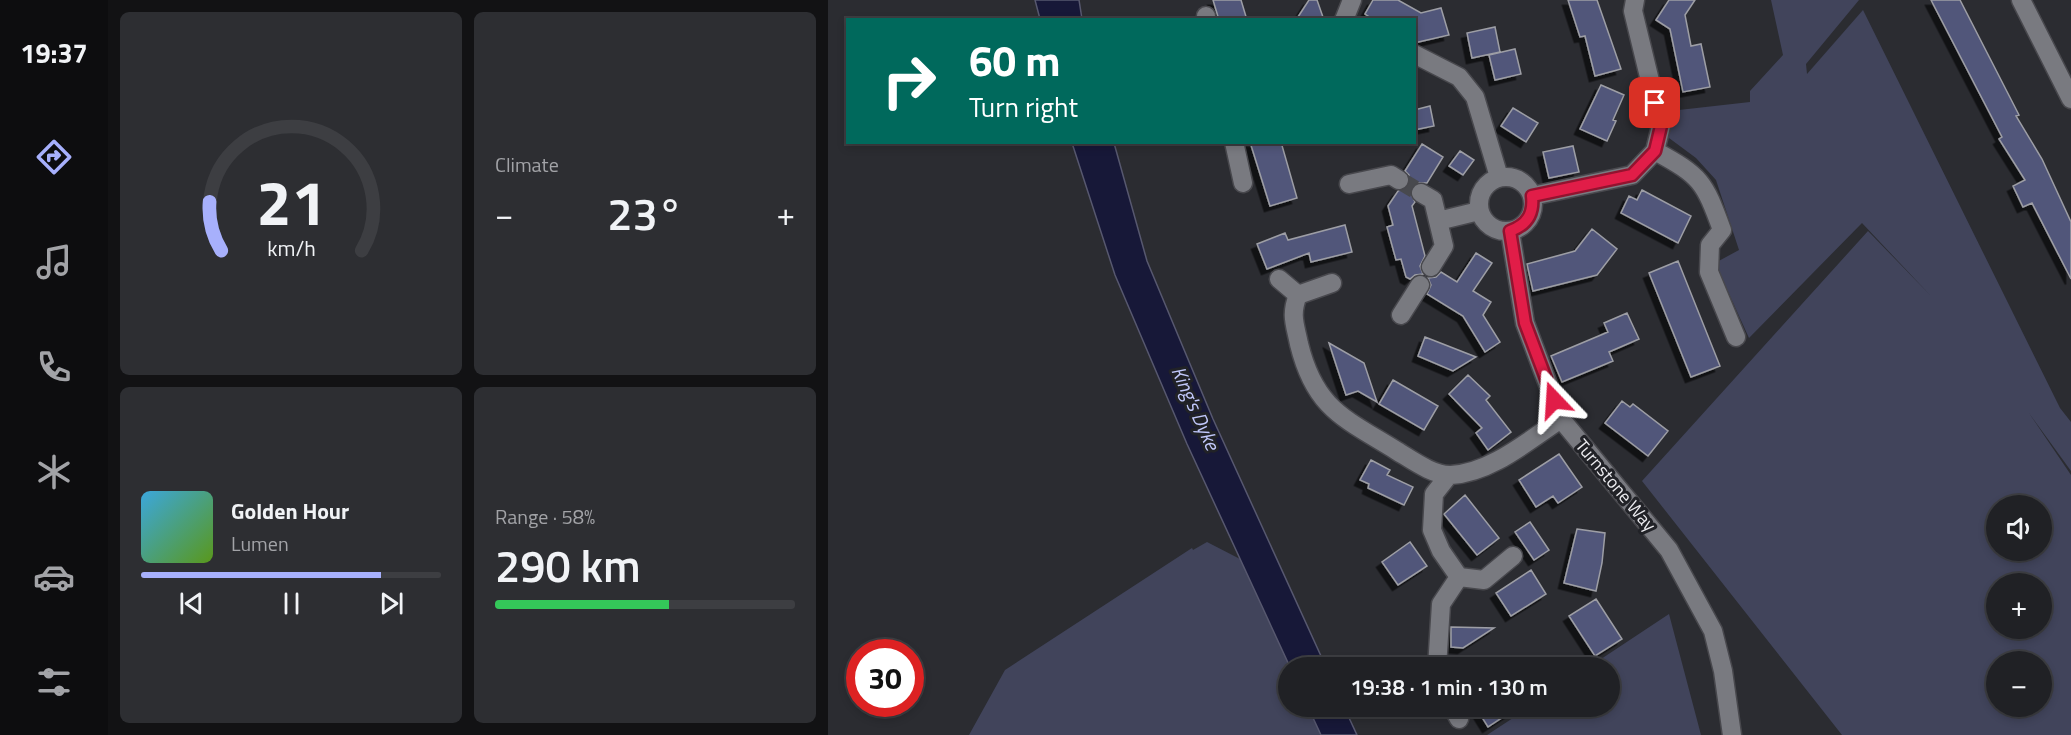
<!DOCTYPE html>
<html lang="en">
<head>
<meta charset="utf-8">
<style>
  body { margin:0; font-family:"Titillium Web",sans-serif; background:#2d2e32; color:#f1f3f6; height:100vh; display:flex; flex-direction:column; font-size:22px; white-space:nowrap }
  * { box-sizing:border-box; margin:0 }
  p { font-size:20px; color:#a2a3a7 }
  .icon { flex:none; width:33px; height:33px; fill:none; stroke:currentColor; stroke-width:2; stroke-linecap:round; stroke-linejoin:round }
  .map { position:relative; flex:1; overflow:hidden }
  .side { display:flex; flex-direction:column; gap:12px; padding:12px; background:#121214; width:720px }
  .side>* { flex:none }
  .hud { position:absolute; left:18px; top:18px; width:570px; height:126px; border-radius:0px; box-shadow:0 3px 9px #0003,0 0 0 2px #3d3e42; background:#00695c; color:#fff; overflow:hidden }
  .controls { position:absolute; left:1158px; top:495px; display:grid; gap:12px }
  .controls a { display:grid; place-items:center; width:66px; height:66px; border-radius:50%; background:#202125; box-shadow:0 3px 9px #0003,0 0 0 2px #3d3e42; font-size:30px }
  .speed { position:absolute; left:18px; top:639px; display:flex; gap:12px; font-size:30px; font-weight:700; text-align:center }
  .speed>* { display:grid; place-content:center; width:78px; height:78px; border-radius:50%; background:#202125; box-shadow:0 3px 9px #0003,0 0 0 2px #3d3e42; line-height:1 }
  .speed .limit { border:9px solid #d22; background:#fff; color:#111 }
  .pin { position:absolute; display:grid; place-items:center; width:51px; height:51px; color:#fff; margin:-26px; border-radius:12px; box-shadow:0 3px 9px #0006 }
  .me { position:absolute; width:66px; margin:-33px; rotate:340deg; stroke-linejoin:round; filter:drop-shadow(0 0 4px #0008) }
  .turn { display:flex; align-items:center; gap:21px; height:126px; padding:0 24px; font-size:27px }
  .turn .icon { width:78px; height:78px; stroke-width:2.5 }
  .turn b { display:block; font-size:42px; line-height:51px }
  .big { font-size:45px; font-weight:600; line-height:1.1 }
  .side .widget { flex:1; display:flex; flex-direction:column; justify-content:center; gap:9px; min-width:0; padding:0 21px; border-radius:9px; background:#2d2e32 }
  .side .dial { align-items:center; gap:0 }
  .dial svg { height:156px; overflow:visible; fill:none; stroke:#3d3e42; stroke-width:7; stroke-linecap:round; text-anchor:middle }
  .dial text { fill:#f1f3f6; stroke:none }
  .song { display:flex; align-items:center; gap:18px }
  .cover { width:72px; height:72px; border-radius:9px; background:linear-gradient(135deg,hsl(200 70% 55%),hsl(90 70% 35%)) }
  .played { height:6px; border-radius:3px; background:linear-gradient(90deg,#a7b0fc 80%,#3d3e42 80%) }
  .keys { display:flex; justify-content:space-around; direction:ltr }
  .heat { display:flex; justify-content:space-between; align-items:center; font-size:33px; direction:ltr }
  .charge { height:9px; border-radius:4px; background:linear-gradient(90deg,#34c759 58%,#3d3e42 0) }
  .side .tiles { flex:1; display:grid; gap:12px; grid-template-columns:repeat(2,1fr) }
  .trip { position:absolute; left:450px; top:657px; width:342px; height:60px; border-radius:30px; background:#202125; box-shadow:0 3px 9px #0003,0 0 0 2px #3d3e42; font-weight:600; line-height:60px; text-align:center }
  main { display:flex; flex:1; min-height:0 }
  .tabs { display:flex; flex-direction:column; width:108px; justify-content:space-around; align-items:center; background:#0d0d0f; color:#a2a3a7 }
  .tabs .icon { width:42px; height:42px }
  .tabs .current { color:#a7b0fc }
  .tabs b { font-size:27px; color:#f1f3f6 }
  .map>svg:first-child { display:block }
  .green { fill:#41445b; fill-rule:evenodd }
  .water { fill:#171838; stroke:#57586f; stroke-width:1.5 }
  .building { fill:#51567a; stroke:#9d9ea5; stroke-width:1.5; filter:url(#shadow) }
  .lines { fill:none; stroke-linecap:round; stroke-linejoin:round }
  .minor-tunnel { stroke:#48494e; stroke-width:18; stroke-dasharray:18 9; stroke-linecap:butt }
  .minor-casing { stroke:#48484d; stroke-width:21 }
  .tertiary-casing { stroke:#48484d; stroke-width:21 }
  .minor { stroke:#797a80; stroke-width:18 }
  .tertiary { stroke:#797a80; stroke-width:18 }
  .route-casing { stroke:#92132f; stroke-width:15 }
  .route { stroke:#e11d48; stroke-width:10 }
  .labels { text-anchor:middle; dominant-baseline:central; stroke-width:6; stroke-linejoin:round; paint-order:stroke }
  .street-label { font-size:18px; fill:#ececf0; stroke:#212227 }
  .water-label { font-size:20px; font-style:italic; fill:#c1c8fb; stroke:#212227 }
</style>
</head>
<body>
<main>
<nav class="tabs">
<b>19:37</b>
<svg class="icon current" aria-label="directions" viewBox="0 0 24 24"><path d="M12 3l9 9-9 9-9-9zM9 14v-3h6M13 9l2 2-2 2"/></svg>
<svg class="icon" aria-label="music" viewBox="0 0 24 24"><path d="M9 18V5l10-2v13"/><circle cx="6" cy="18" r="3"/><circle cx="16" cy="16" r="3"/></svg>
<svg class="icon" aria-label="phone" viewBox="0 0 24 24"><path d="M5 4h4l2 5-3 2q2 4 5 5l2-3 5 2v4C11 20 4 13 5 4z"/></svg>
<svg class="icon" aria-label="climate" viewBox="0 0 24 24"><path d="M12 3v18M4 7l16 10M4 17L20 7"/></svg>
<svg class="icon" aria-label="car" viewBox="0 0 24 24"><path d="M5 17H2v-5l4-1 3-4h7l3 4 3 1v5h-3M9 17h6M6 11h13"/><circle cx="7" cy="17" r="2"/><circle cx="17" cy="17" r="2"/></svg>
<svg class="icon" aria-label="filters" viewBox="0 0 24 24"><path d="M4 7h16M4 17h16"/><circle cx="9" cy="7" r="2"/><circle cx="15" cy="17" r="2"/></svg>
</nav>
<section class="side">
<div class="tiles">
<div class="widget dial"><svg viewBox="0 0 100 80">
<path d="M14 69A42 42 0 1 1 86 69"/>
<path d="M14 69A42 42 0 0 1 8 44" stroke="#a7b0fc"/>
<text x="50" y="56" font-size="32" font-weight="700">21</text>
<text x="50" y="72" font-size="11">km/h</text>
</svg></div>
<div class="widget"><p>Climate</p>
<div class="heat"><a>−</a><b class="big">23°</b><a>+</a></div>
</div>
<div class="widget">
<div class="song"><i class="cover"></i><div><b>Golden Hour</b><p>Lumen</p></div></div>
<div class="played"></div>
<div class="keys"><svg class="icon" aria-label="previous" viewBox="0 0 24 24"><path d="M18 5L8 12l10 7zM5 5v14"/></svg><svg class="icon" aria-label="pause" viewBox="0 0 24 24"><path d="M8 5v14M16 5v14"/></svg><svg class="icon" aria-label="next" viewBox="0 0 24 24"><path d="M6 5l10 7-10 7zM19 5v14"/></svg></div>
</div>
<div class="widget"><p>Range · 58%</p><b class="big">290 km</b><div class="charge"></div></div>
</div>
</section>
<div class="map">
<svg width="1243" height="735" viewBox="0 0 1243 735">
  <defs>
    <filter id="shadow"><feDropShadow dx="-5.5" dy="5.5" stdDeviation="0" flood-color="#0009"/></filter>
  </defs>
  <rect width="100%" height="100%" fill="#2b2c31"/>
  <path class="green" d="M943,0H1031L978,64L979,74L1035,10L1232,408L1243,422V471L1201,413L1243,475V735H1014L814,481L1040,231L1103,296L1034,223L921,338L887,263L911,250L888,180L868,158L841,138L842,111L922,102V91L955,55ZM1168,506H1214V550H1168ZM1168,584H1214V628H1168ZM1168,662H1214V706H1168Z
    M379,542L412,559L462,667L460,706L480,707L493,735H141L177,670L364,548L365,550Z
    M841,614L873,735H659L702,707L782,706V668L761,667Z"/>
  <path class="water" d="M207,0H251L254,19H212Z
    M244,143H286L319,261L385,419L498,667H462L359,444L287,275Z
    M480,707H516L529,735H493Z"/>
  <path class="building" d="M385,0H413L419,20H391Z
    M481,0H489L496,20H468Z
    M545,0H570L593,13L613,8L621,35L586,43V20H546L537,14Z
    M740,0H769L793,69L767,76L757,36L752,37Z
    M841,0H867L857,15L863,46L873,44L882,87L855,92L842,29L828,20Z
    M1103,0H1132L1191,115L1188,116L1214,159L1243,222V279L1204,203L1195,207L1185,186L1197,180L1171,139L1174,137Z
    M667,27L672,52L644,58L639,33Z
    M687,49L693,74L667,80L661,55Z
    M773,85L796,95L785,120L788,121L779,141L752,129Z
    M602,106L606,126L586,130V110Z
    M685,108L710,123L698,142L673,126Z
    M422,142H453L469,198L442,206Z
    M594,144L615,157L599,183H588L582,192L587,202L584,206L597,256L592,266L595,274L587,275L582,279L578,277L573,259L568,260L559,227L565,225L560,206L570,191L581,185V175L577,171Z
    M745,146L751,172L721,178L715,152Z
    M632,151L646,160L635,175L621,166Z
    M814,190L863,216L850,243L793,213L801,196L809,200Z
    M517,225L524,252L483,262L481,253L439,269L429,244L457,233L460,240Z
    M764,229L789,249L769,275L705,291L699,264L747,251Z
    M648,253L664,263L645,291L663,302L655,315L672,342L657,352L635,316L599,294L603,285L600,278L608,277L613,272L629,282Z
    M850,261L892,366L863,377L821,273Z
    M799,313L811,339L781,352L785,361L734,382L723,356L780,332L776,323Z
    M597,337L648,357L625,371L590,356Z
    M501,343L536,363L549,402L530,391L518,395Z
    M640,375L662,396L658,400L683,432L660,450L648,433L654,428L621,394Z
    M565,380L610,406L596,430L551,404Z
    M794,401L802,407L805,404L840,431L820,456L777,423Z
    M731,454L754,487L730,503L725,496L708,507L691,480Z
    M543,460L562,470L559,475L585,487L576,505L540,488L541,484L532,480Z
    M637,495L671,538L649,555L616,514Z
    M702,522L721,550L706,560L687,532Z
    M749,529L777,533L774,563L768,591L736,583Z
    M582,542L599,566L570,585L554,562Z
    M703,570L718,594L683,616L668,593Z
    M768,599L794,639L767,656L741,616Z
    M623,627L666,628L635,648L623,647Z
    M647,706H692L660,727Z"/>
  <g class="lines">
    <path class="minor-tunnel" d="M571,180L593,193"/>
    <g class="minor-casing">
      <path id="minor" d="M378,16V20
        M516,20L524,0
        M586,54L631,77L647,97L671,177
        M406,142L415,183
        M827,151C873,176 876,181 894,230L882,245L881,272L908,337
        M651 204a27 27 0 1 1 54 0a27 27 0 1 1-54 0Z
        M521,184L563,175L571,180
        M593,193L605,200L616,246L603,267
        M704,196L804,175L827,151L833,126L805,11L807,0
        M610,221L651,211
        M682,231L697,323L733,419L841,550L885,631L895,671L904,735
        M451,279L470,295L504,283
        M470,295C462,315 467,324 471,344C487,409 516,418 569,451C584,460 606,476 623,475C663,473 701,440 733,419
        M573,315L592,285
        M621,475L606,494L604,530L613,551L631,577
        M609,668L613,604L631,577L656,580L685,556
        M624,706L631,719"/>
    </g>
    <g class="tertiary-casing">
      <path id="tertiary" d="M1193,0L1243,99"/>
    </g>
    <use href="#minor" class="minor"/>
    <use href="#tertiary" class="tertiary"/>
  </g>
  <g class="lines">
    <g class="route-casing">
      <path id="route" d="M726,400L697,323L682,231C699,225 706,214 704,196L804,175L827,151L833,126L827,103"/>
    </g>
    <use href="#route" class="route"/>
  </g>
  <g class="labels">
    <g class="street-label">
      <text transform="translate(788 485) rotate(50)">Turnstone Way</text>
    </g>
    <g class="water-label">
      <text transform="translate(368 408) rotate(66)">King's Dyke</text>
    </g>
  </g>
</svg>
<div class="controls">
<a><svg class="icon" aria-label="sound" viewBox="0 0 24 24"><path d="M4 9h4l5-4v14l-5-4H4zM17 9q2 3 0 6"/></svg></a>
<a>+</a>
<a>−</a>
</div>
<div class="speed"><div class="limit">30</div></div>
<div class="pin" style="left:827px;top:103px;background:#d93025"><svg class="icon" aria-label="arrive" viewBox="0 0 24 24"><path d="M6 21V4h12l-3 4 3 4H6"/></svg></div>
<svg class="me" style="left:726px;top:400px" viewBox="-20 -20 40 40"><path d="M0-17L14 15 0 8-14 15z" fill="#e11d48" stroke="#fff" stroke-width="4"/></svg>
<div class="trip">19:38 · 1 min · 130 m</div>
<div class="hud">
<div class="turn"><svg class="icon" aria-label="right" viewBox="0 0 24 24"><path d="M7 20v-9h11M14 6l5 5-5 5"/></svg><div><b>60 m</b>Turn right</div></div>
</div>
</div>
</main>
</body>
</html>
